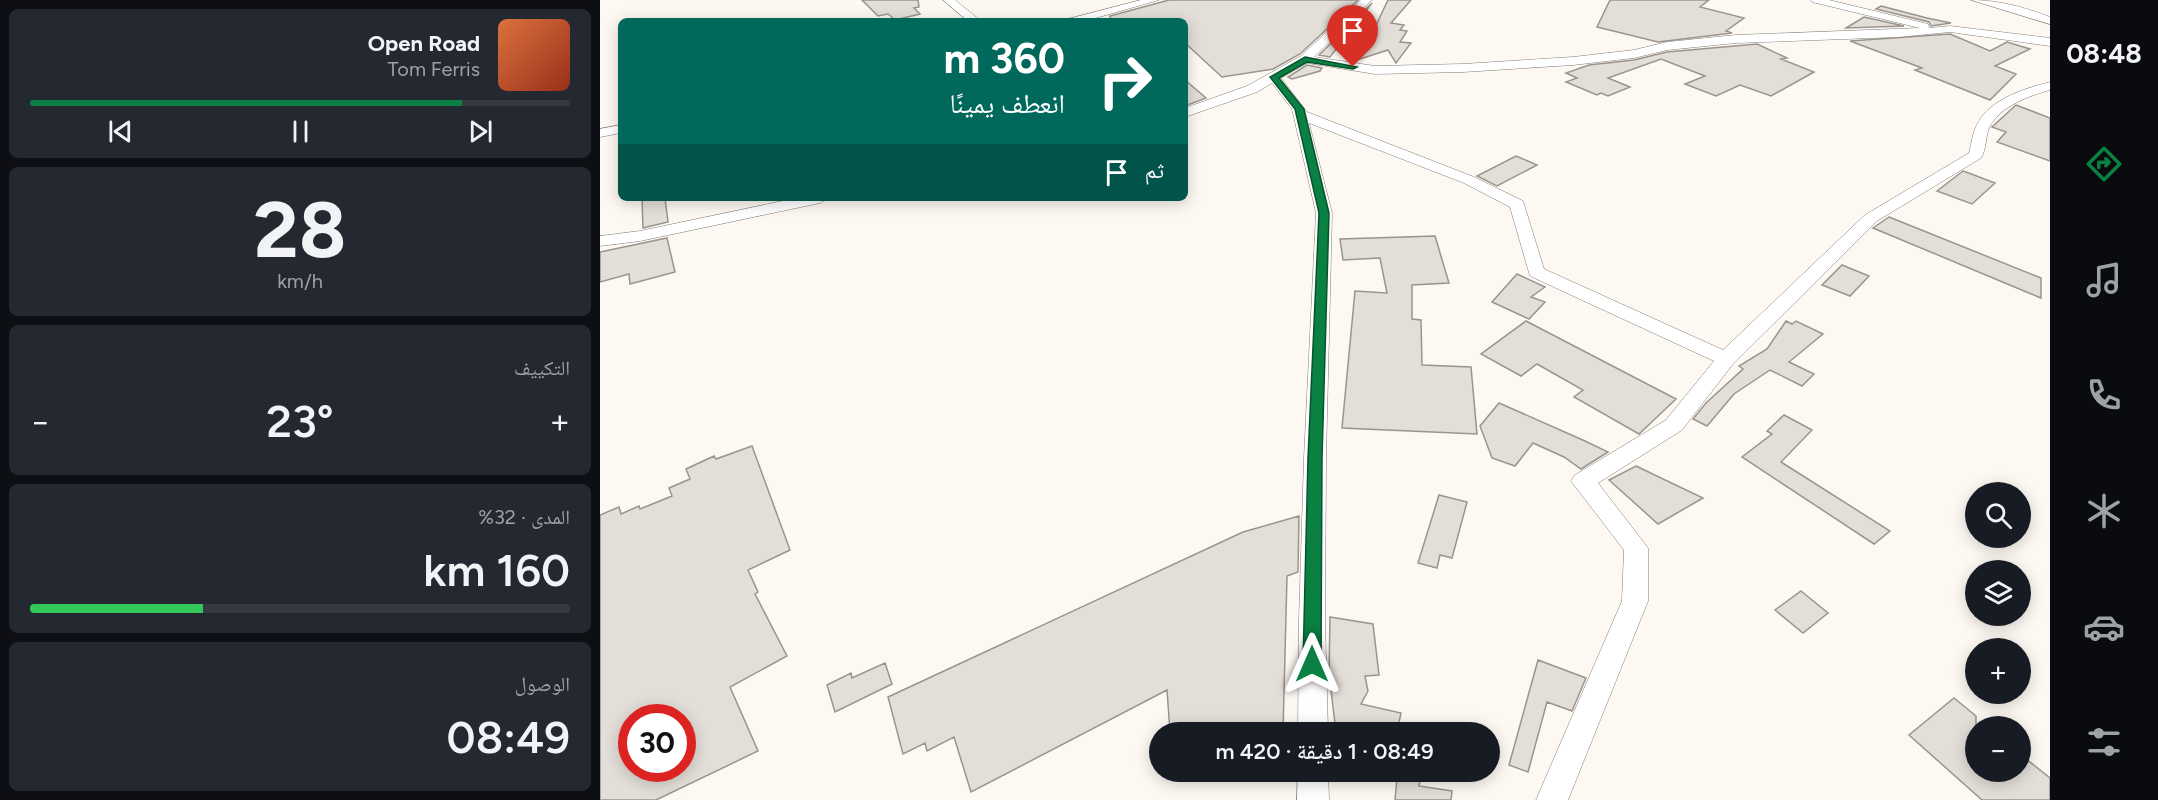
<!DOCTYPE html>
<html lang="ar">
<head>
<meta charset="utf-8">
<style>
  body { margin:0; font-family:Figtree,"Noto Naskh Arabic",sans-serif; background:#242831; color:#f1f3f6; direction:rtl; height:100vh; display:flex; flex-direction:column; font-size:22px; white-space:nowrap }
  * { box-sizing:border-box; margin:0 }
  p { font-size:20px; color:#9ea1a6 }
  .icon { flex:none; width:33px; height:33px; fill:none; stroke:currentColor; stroke-width:2; stroke-linecap:round; stroke-linejoin:round }
  .map { position:relative; flex:1; overflow:hidden; direction:ltr }
  .side { display:flex; flex-direction:column; gap:9px; padding:9px; background:#0d0f14; width:600px }
  .side>* { flex:none }
  .guide { position:absolute; left:18px; top:18px; width:570px; height:183px; border-radius:9px; box-shadow:0 3px 15px #0003; direction:rtl; background:#00695c; color:#fff; overflow:hidden }
  .fabs { position:absolute; left:1365px; top:482px; display:grid; gap:12px }
  .fabs a { display:grid; place-items:center; width:66px; height:66px; border-radius:50%; background:#171b24; box-shadow:0 3px 15px #0003; font-size:30px }
  .speed { position:absolute; left:18px; top:704px; display:flex; gap:12px; font-size:30px; font-weight:700; text-align:center }
  .speed>* { display:grid; place-content:center; width:78px; height:78px; border-radius:50%; background:#171b24; box-shadow:0 3px 15px #0003; line-height:1 }
  .speed .limit { border:9px solid #d22; background:#fff; color:#111 }
  .pin { position:absolute; display:grid; place-items:center; width:51px; height:51px; color:#fff; margin:-62px -26px; border-radius:50% 50% 50% 0; rotate:-45deg; box-shadow:0 0 6px #0007 }
  .pin .icon { rotate:45deg }
  .me { position:absolute; width:66px; margin:-33px; rotate:0deg; stroke-linejoin:round; filter:drop-shadow(0 0 4px #0008) }
  .turn { display:flex; align-items:center; gap:21px; height:126px; padding:0 24px; font-size:27px }
  .turn .icon { width:78px; height:78px; stroke-width:2.5 }
  .turn b { display:block; font-size:42px; line-height:51px }
  .then { display:flex; align-items:center; height:57px; padding:0 24px; background:#0003; gap:12px; font-size:22px }
  .big { font-size:45px; font-weight:600; line-height:1.1 }
  .side .widget { flex:1; display:flex; flex-direction:column; justify-content:center; gap:9px; min-width:0; padding:0 21px; border-radius:9px; background:#242831 }
  .side .dial { align-items:center; gap:0 }
  .dial b { font-size:78px; line-height:1 }
  .song { display:flex; align-items:center; gap:18px }
  .cover { width:72px; height:72px; border-radius:9px; background:linear-gradient(135deg,hsl(20 70% 55%),hsl(10 70% 35%)) }
  .played { height:6px; border-radius:3px; background:linear-gradient(90deg,#0b8043 80%,#363941 80%) }
  .keys { display:flex; justify-content:space-around; direction:ltr }
  .heat { display:flex; justify-content:space-between; align-items:center; font-size:33px; direction:ltr }
  .charge { height:9px; border-radius:4px; background:linear-gradient(90deg,#34c759 32%,#363941 0) }
  .trip { position:absolute; left:549px; top:722px; width:351px; height:60px; border-radius:30px; background:#171b24; box-shadow:0 3px 15px #0003; font-weight:600; line-height:60px; text-align:center; direction:rtl }
  main { display:flex; flex:1; min-height:0 }
  .menu { display:flex; flex-direction:column; width:108px; justify-content:space-around; align-items:center; background:#090b0e; color:#9ea1a6 }
  .menu .icon { width:42px; height:42px }
  .menu .active { color:#0b8043 }
  .menu b { font-size:27px; color:#f1f3f6 }
  .map>svg:first-child { display:block }
  .building { fill:#e3ded7; stroke:#99958e; stroke-width:1.5; fill-rule:evenodd }
  .lines { fill:none; stroke-linecap:round; stroke-linejoin:round }
  .minor-casing { stroke:#807c75; stroke-width:1 }
  .minor { fill:#fff; fill-rule:evenodd }
  .route { fill:#0b8043; stroke:#07532c; stroke-width:1.5 }
</style>
</head>
<body>
<main>
<nav class="menu">
<b>08:48</b>
<svg class="icon active" aria-label="directions" viewBox="0 0 24 24"><path d="M12 3l9 9-9 9-9-9zM9 14v-3h6M13 9l2 2-2 2"/></svg>
<svg class="icon" aria-label="music" viewBox="0 0 24 24"><path d="M9 18V5l10-2v13"/><circle cx="6" cy="18" r="3"/><circle cx="16" cy="16" r="3"/></svg>
<svg class="icon" aria-label="phone" viewBox="0 0 24 24"><path d="M5 4h4l2 5-3 2q2 4 5 5l2-3 5 2v4C11 20 4 13 5 4z"/></svg>
<svg class="icon" aria-label="climate" viewBox="0 0 24 24"><path d="M12 3v18M4 7l16 10M4 17L20 7"/></svg>
<svg class="icon" aria-label="car" viewBox="0 0 24 24"><path d="M5 17H2v-5l4-1 3-4h7l3 4 3 1v5h-3M9 17h6M6 11h13"/><circle cx="7" cy="17" r="2"/><circle cx="17" cy="17" r="2"/></svg>
<svg class="icon" aria-label="filters" viewBox="0 0 24 24"><path d="M4 7h16M4 17h16"/><circle cx="9" cy="7" r="2"/><circle cx="15" cy="17" r="2"/></svg>
</nav>
<div class="map">
<svg width="1450" height="800" viewBox="0 0 1450 800">
  <rect width="100%" height="100%" fill="#fdf8f1"/>
  <path class="building" d="M262,0H318L319,7L314,8L320,14L295,20L288,14L278,16Z
    M569,0H758L700,54L673,69L622,77L585,43V21H511L510,16Z
    M788,0H811L791,23L804,25L800,30L807,31L800,42L811,43L796,63L788,50L760,59Z
    M1010,0H1109L1100,7L1144,18L1126,31L1132,33L1058,42L997,27Z
    M772,3L730,57L719,55Z
    M1281,6L1327,18L1351,23L1331,26L1329,22L1276,9Z
    M1264,17L1304,26L1246,28Z
    M1350,34L1390,51L1407,42L1430,49L1395,66L1416,74L1390,100L1315,70L1322,68L1250,41Z
    M1157,44L1187,58L1181,59L1214,72L1171,96L1140,85L1116,96L1085,84L1105,76L1061,59L1008,78L1030,87L1008,96L1001,93L997,95L966,82L977,78L966,73L989,65L1034,60L1067,52Z
    M707,65L722,68L720,71L692,79L688,77Z
    M585,80L606,98L585,106Z
    M1416,105L1450,118V161L1397,142L1406,132L1392,127Z
    M916,156L937,165L897,186L877,176Z
    M1363,171L1366,172L1395,183L1372,204L1337,191Z
    M42,198H65L68,222L43,228Z
    M1289,217L1441,278V298L1273,228Z
    M835,236L849,283L812,285V319L821,320L822,365L871,367L877,434L742,428L755,291L787,293L780,258L743,260L740,239Z
    M67,238L75,272L30,284L29,274L0,282V252Z
    M1242,265L1269,276L1250,296L1222,285Z
    M917,274L945,287L931,297L945,302L929,319L892,302Z
    M926,321L1076,399L1039,434L974,397L983,390L937,364L921,376L881,354Z
    M1186,321L1192,324L1196,321L1223,334L1189,362L1214,374L1202,386L1170,370L1134,394L1107,426L1093,419L1106,403L1143,369L1139,366L1167,349Z
    M899,403L985,441L1008,452L981,469L964,457L933,443L915,466L892,458L880,426Z
    M1184,415L1212,430L1181,462L1290,531L1274,544L1142,457L1172,434L1167,431Z
    M152,446L190,550L148,570L158,592L155,594L187,656L130,687L158,751L56,800H0V515L19,507L21,514L39,506L40,509L72,496L69,488L90,479L86,469L114,456L116,459ZM32,717H82V768H32Z
    M1036,466L1103,498L1058,524L1009,480Z
    M839,495L867,502L852,558L840,555L837,568L818,563Z
    M699,516L698,572L687,576L683,732H570L567,690L371,792L354,737L327,751L325,743L303,754L288,697L643,532Z
    M1201,591L1228,613L1203,633L1175,610Z
    M730,617L773,624L779,675L765,676L768,691L761,704L801,713L797,732H736L729,673Z
    M938,660L986,678L972,711L947,702L928,772L909,765Z
    M285,663L292,684L235,712L227,685L251,673L252,678Z
    M1354,698L1376,716V771H1420V754L1450,778V800H1382L1309,735Z
    M797,778L820,781L819,786L852,791L851,800H795Z"/>
  <g class="lines">
    <g class="minor-casing">
      <path id="minor" d="M343,0H355L381,21H368Z
        M541,0H559L485,21H466L468,19Z
        M761,0H772L714,57L775,66L863,64L973,57L1034,50L1067,42L1136,35L1320,28L1212,2L1211,0H1229L1328,24L1329,28L1350,26L1450,38V46L1350,32L1299,37L1136,43L1067,50L1034,58L973,65L863,72L775,74L707,63L681,78L707,112L874,177L923,201L944,269L1123,350L1265,215L1369,153C1371,145 1372,137 1375,129C1386,100 1423,89 1450,82V90C1429,96 1401,106 1390,126C1385,136 1387,148 1381,158L1277,221L1133,364L1082,430L998,483L1048,548V601L968,800H936L1022,601L1024,550L971,481L975,475L1066,420L1114,361L930,276L910,207L864,183L709,123L732,213L726,458L725,620L728,732H698L699,620L704,458L716,213L692,109L672,83L657,92L585,117V108L647,86L701,56Z
        M1371,0C1398,0 1424,7 1450,17V24Z
        M21,125V133L0,137V129Z
        M197,198H228L220,203L40,241L0,246V236L40,231Z
        M698,771H728L729,800H697Z"/>
    </g>
    <use href="#minor" class="minor"/>
  </g>
  <path class="route" d="M705,57L757,67L753,69L707,62L679,78L704,109L729,213L722,458L721,664L718,670L712,673L706,670L703,664L708,458L719,213L695,109L670,77Z"/>
</svg>
<div class="fabs">
<a><svg class="icon" aria-label="search" viewBox="0 0 24 24"><circle cx="10" cy="10" r="6"/><path d="M15 15l6 6"/></svg></a>
<a><svg class="icon" aria-label="layers" viewBox="0 0 24 24"><path d="M12 4l9 5-9 5-9-5zM3 14l9 5 9-5"/></svg></a>
<a>+</a>
<a>−</a>
</div>
<div class="speed"><div class="limit">30</div></div>
<div class="pin" style="left:753px;top:67px;background:#d93025"><svg class="icon" aria-label="arrive" viewBox="0 0 24 24"><path d="M6 21V4h12l-3 4 3 4H6"/></svg></div>
<svg class="me" style="left:712px;top:664px" viewBox="-20 -20 40 40"><path d="M0-17L14 15 0 8-14 15z" fill="#0b8043" stroke="#fff" stroke-width="4"/></svg>
<div class="trip">08:49 · 1 دقيقة · 420 m</div>
<div class="guide">
<div class="turn"><svg class="icon" aria-label="right" viewBox="0 0 24 24"><path d="M7 20v-9h11M14 6l5 5-5 5"/></svg><div><b>360 m</b>انعطف يمينًا</div></div>
<div class="then">ثم<svg class="icon" aria-label="arrive" viewBox="0 0 24 24"><path d="M6 21V4h12l-3 4 3 4H6"/></svg></div>
</div>
</div>
<section class="side">
<div class="widget">
<div class="song"><i class="cover"></i><div><b>Open Road</b><p>Tom Ferris</p></div></div>
<div class="played"></div>
<div class="keys"><svg class="icon" aria-label="previous" viewBox="0 0 24 24"><path d="M18 5L8 12l10 7zM5 5v14"/></svg><svg class="icon" aria-label="pause" viewBox="0 0 24 24"><path d="M8 5v14M16 5v14"/></svg><svg class="icon" aria-label="next" viewBox="0 0 24 24"><path d="M6 5l10 7-10 7zM19 5v14"/></svg></div>
</div>
<div class="widget dial"><b>28</b><p>km/h</p></div>
<div class="widget"><p>التكييف</p>
<div class="heat"><a>−</a><b class="big">23°</b><a>+</a></div>
</div>
<div class="widget"><p>المدى · 32%</p><b class="big">160 km</b><div class="charge"></div></div>
<div class="widget"><p>الوصول</p><b class="big">08:49</b></div>
</section>
</main>
</body>
</html>
